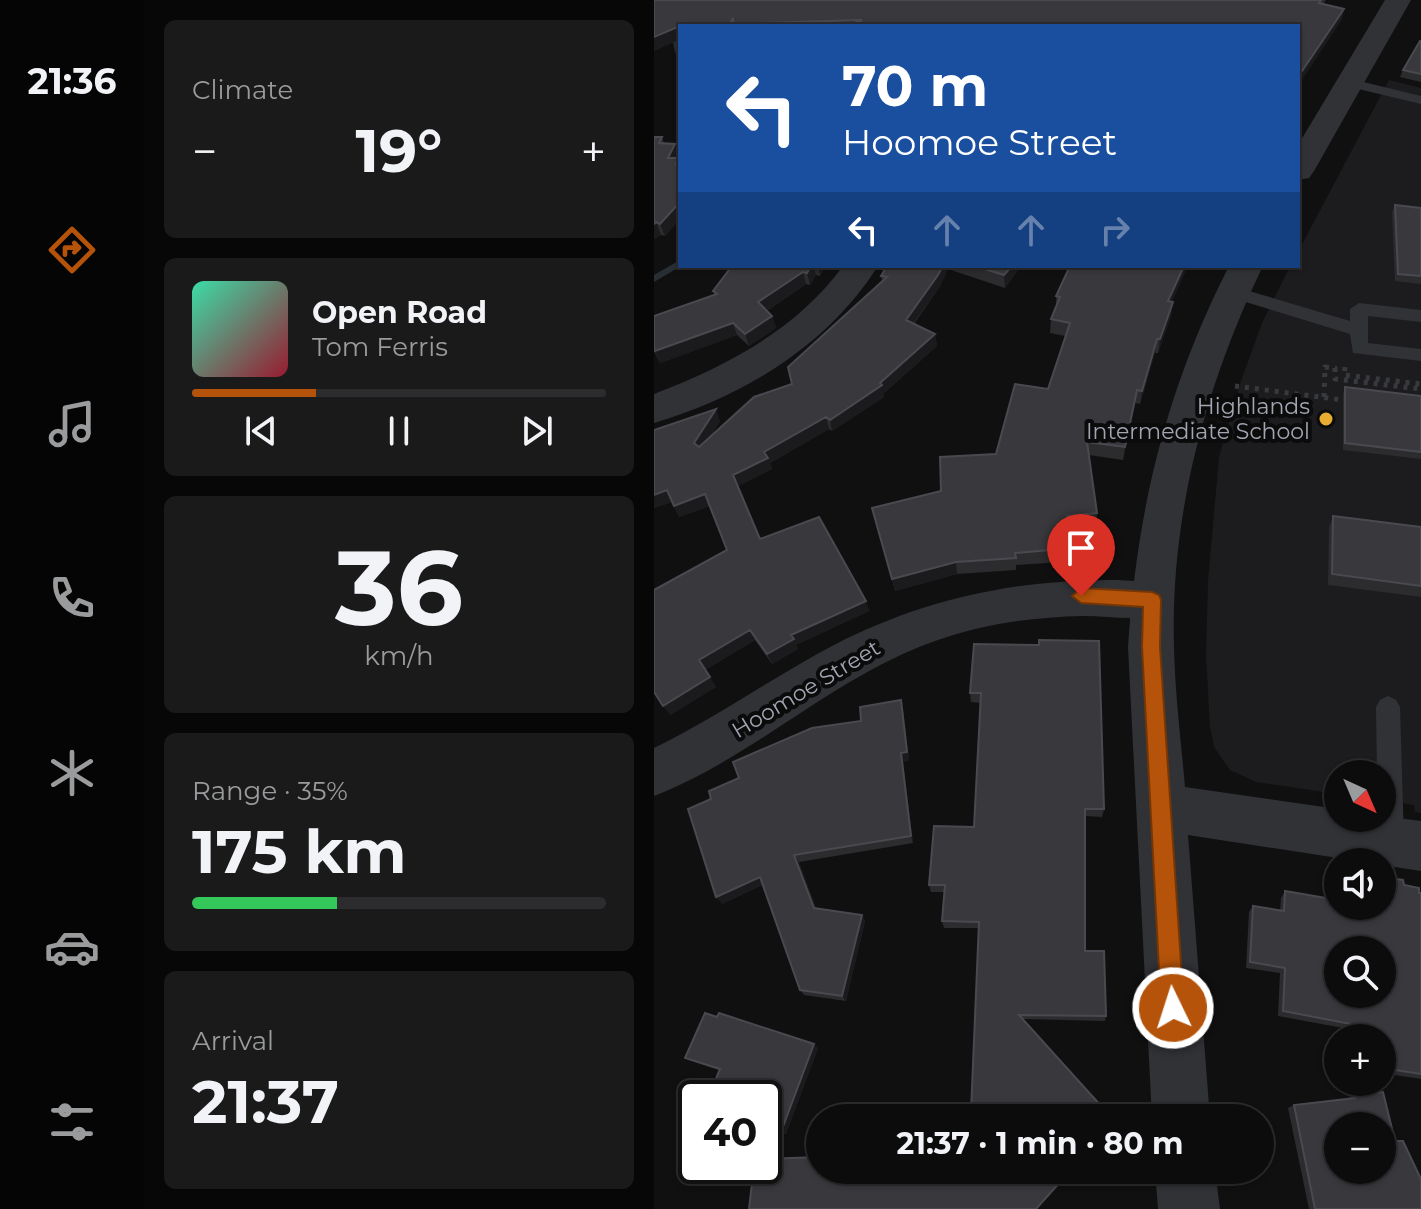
<!DOCTYPE html>
<html lang="en">
<head>
<meta charset="utf-8">
<style>
  body { margin:0; font-family:Montserrat,sans-serif; background:#1a1a1b; color:#f1f3f6; height:100vh; display:flex; flex-direction:column; font-size:30px; white-space:nowrap }
  * { box-sizing:border-box; margin:0 }
  p { font-size:26px; color:#9a9b9d }
  .icon { flex:none; width:44px; height:44px; fill:none; stroke:currentColor; stroke-width:2; stroke-linecap:round; stroke-linejoin:round }
  .map { position:relative; flex:1; overflow:hidden }
  .details { display:flex; flex-direction:column; gap:20px; padding:20px; background:#070707; width:510px }
  .details>* { flex:none }
  .top-card { position:absolute; left:24px; top:24px; width:622px; height:244px; border-radius:0px; box-shadow:0 2px 6px #0004,0 0 0 2px #2c2c2e; background:#1a4fa0; color:#fff; overflow:hidden }
  .needle { width:52px; rotate:136deg }
  .fabs { position:absolute; left:670px; top:760px; display:grid; gap:16px }
  .fabs a { display:grid; place-items:center; width:72px; height:72px; border-radius:50%; background:#0c0c0d; box-shadow:0 2px 6px #0004,0 0 0 2px #2c2c2e; font-size:40px }
  .speed { position:absolute; left:24px; top:1080px; display:flex; gap:16px; font-size:40px; font-weight:700; text-align:center }
  .speed>* { display:grid; place-content:center; width:104px; height:104px; border-radius:50%; background:#0c0c0d; box-shadow:0 2px 6px #0004,0 0 0 2px #2c2c2e; line-height:1 }
  .speed .limit { border:4px solid #111; border-radius:12px; background:#fff; color:#111 }
  .pin { position:absolute; display:grid; place-items:center; width:68px; height:68px; color:#fff; margin:-82px -34px; border-radius:50% 50% 50% 0; rotate:-45deg; box-shadow:0 0 8px #0007 }
  .pin .icon { rotate:45deg }
  .me { position:absolute; width:88px; margin:-44px; rotate:356deg; stroke-linejoin:round; filter:drop-shadow(0 0 6px #0008) }
  .turn { display:flex; align-items:center; gap:28px; height:168px; padding:0 32px; font-size:36px }
  .turn .icon { width:104px; height:104px; stroke-width:2.5 }
  .turn b { display:block; font-size:56px; line-height:68px }
  .lanes { display:flex; align-items:center; height:76px; padding:0 32px; background:#0003; justify-content:center; gap:40px; direction:ltr }
  .lanes .off { opacity:.35 }
  .big { font-size:60px; font-weight:700; line-height:1.1 }
  .details .widget { flex:1; display:flex; flex-direction:column; justify-content:center; gap:12px; min-width:0; padding:0 28px; border-radius:12px; background:#1a1a1b }
  .details .dial { align-items:center; gap:0 }
  .dial b { font-size:104px; line-height:1 }
  .song { display:flex; align-items:center; gap:24px }
  .cover { width:96px; height:96px; border-radius:12px; background:linear-gradient(135deg,hsl(160 70% 55%),hsl(350 70% 35%)) }
  .played { height:8px; border-radius:4px; background:linear-gradient(90deg,#b45309 30%,#2c2c2e 30%) }
  .keys { display:flex; justify-content:space-around; direction:ltr }
  .heat { display:flex; justify-content:space-between; align-items:center; font-size:44px; direction:ltr }
  .charge { height:12px; border-radius:6px; background:linear-gradient(90deg,#34c759 35%,#2c2c2e 0) }
  .trip { position:absolute; left:152px; top:1104px; width:468px; height:80px; border-radius:40px; background:#0c0c0d; box-shadow:0 2px 6px #0004,0 0 0 2px #2c2c2e; font-weight:700; line-height:80px; text-align:center }
  main { display:flex; flex:1; min-height:0 }
  .tab-bar { display:flex; flex-direction:column; width:144px; justify-content:space-around; align-items:center; background:#050505; color:#9a9b9d }
  .tab-bar .icon { width:56px; height:56px }
  .tab-bar .active { color:#b45309 }
  .tab-bar b { font-size:36px; color:#f1f3f6 }
  .map>svg:first-child { display:block }
  .built { fill:#1c1c1e }
  .lines { fill:none; stroke-linecap:round; stroke-linejoin:round }
  .stream { fill:#272e34; fill-rule:evenodd }
  .path { stroke:#37393d; stroke-width:5; stroke-dasharray:4 6; stroke-linecap:butt }
  .service { fill:#313236; fill-rule:evenodd }
  .minor { fill:#313236; fill-rule:evenodd }
  .tertiary { fill:#313236; fill-rule:evenodd }
  .wall { fill:#2c2c2f }
  .shaded-wall { fill:#1b1b1d }
  .building { fill:#39393d; stroke:#494a4f; stroke-width:2; fill-rule:evenodd }
  .route { fill:#b45309; stroke:#753606; stroke-width:2 }
  .poi-dot { fill:#e8ac31; stroke:#0b0b0c; stroke-width:3 }
  .labels { text-anchor:middle; dominant-baseline:central; stroke-width:8; stroke-linejoin:round; paint-order:stroke }
  .poi-label { font-size:22px; fill:#a2a6b1; stroke:#0b0b0c; text-anchor:end }
  .street-label { font-size:22px; fill:#a2a6b1; stroke:#0b0b0c }
</style>
</head>
<body>
<main>
<nav class="tab-bar">
<b>21:36</b>
<svg class="icon active" aria-label="directions" viewBox="0 0 24 24"><path d="M12 3l9 9-9 9-9-9zM9 14v-3h6M13 9l2 2-2 2"/></svg>
<svg class="icon" aria-label="music" viewBox="0 0 24 24"><path d="M9 18V5l10-2v13"/><circle cx="6" cy="18" r="3"/><circle cx="16" cy="16" r="3"/></svg>
<svg class="icon" aria-label="phone" viewBox="0 0 24 24"><path d="M5 4h4l2 5-3 2q2 4 5 5l2-3 5 2v4C11 20 4 13 5 4z"/></svg>
<svg class="icon" aria-label="climate" viewBox="0 0 24 24"><path d="M12 3v18M4 7l16 10M4 17L20 7"/></svg>
<svg class="icon" aria-label="car" viewBox="0 0 24 24"><path d="M5 17H2v-5l4-1 3-4h7l3 4 3 1v5h-3M9 17h6M6 11h13"/><circle cx="7" cy="17" r="2"/><circle cx="17" cy="17" r="2"/></svg>
<svg class="icon" aria-label="filters" viewBox="0 0 24 24"><path d="M4 7h16M4 17h16"/><circle cx="9" cy="7" r="2"/><circle cx="15" cy="17" r="2"/></svg>
</nav>
<section class="details">
<div class="widget"><p>Climate</p>
<div class="heat"><a>−</a><b class="big">19°</b><a>+</a></div>
</div>
<div class="widget">
<div class="song"><i class="cover"></i><div><b>Open Road</b><p>Tom Ferris</p></div></div>
<div class="played"></div>
<div class="keys"><svg class="icon" aria-label="previous" viewBox="0 0 24 24"><path d="M18 5L8 12l10 7zM5 5v14"/></svg><svg class="icon" aria-label="pause" viewBox="0 0 24 24"><path d="M8 5v14M16 5v14"/></svg><svg class="icon" aria-label="next" viewBox="0 0 24 24"><path d="M6 5l10 7-10 7zM19 5v14"/></svg></div>
</div>
<div class="widget dial"><b>36</b><p>km/h</p></div>
<div class="widget"><p>Range · 35%</p><b class="big">175 km</b><div class="charge"></div></div>
<div class="widget"><p>Arrival</p><b class="big">21:37</b></div>
</section>
<div class="map">
<svg width="767" height="1209" viewBox="0 0 767 1209">
  <rect width="100%" height="100%" fill="#101011"/>
  <path class="built" d="M735,80L767,88V813L761,812L760,805L728,800V774H684V794L602,782L576,770L560,747L556,727L552,656L554,581L565,457L587,381L608,323L636,266H644V252Z"/>
  <g class="lines">
    <path class="stream" d="M25,0H31L25,28L26,57L22,55C16,36 18,19 25,0Z
      M26,260L27,266L0,282V275Z"/>
    <path class="path" d="M691,367L690,375L767,384
      M581,386L689,400
      M670,397L671,367L681,368V379L767,389"/>
    <path class="service" d="M697,79L767,96V104L692,86V80Z
      M578,286L696,321V309L705,303L767,310V322L714,316V343L767,349V361L699,353L696,334L572,296L569,292Z
      M734,696L742,700L746,707L750,841L746,850L737,853L728,850L724,841V818H728V774H723L722,707L726,700Z"/>
    <path class="minor" d="M189,266H224C173,346 90,396 0,423V394C73,366 142,330 189,266Z
      M463,580L498,582L514,587L520,600L514,613C487,622 457,616 429,616C380,617 330,624 284,640C181,675 101,757 0,796V748C62,718 119,677 180,645C269,599 363,579 463,580Z"/>
    <path class="tertiary" d="M731,0H757L660,171L655,178L644,180V145Z
      M575,266H609C552,384 516,515 520,647C521,694 527,740 531,787L684,809V818H728V816L767,821V871L728,865V862H710L534,835L556,1118H498L474,647C483,509 512,390 575,266Z
      M501,1170H561L566,1209H504Z"/>
  </g>
  <path class="wall" d="M0,0H672L669,4L690,9L687,21L644,26H26V39L0,51Z
    M767,41V82L746,77L749,70Z
    M0,137H8L10,143L25,156L24,158L26,163V219L11,236L7,235L0,239Z
    M741,205L767,208V284L741,281L738,212Z
    M78,266H171L166,276L162,275L156,285L152,284L113,311L118,316L122,328L95,346L83,335L6,363L0,351V316L61,295L59,291Z
    M233,266H367L351,288L294,269L285,288L260,324L281,334L283,346L229,394L230,397L178,431L175,429L116,463L118,469L83,486L106,539L212,601L215,611L142,645L144,649L118,664L101,640L51,670L62,687L16,715L73,550L56,506L25,517L18,502L0,508V430L66,421L56,437L138,384L228,281L227,276Z
    M402,296L519,302L517,316L504,353H501L486,404L481,403L469,460L435,455L443,513L442,526L414,528V535L406,536L407,562L362,565V570L303,574L241,591L218,508L287,491L342,454L394,389L411,336L396,333L397,319L402,307Z
    M691,387L767,396V459L689,450V394Z
    M679,516L767,527V597L674,585L675,527Z
    M320,644L450,809L448,817L431,816V951L452,1016L451,1021L369,1019L317,1112L325,928H290L288,921L291,892H277L275,885L320,827L327,703L317,702L316,693Z
    M249,709L255,760L249,762L259,843L145,862L162,908L208,915L211,921L192,1001L150,995L146,990L108,885L68,904L57,799L85,778L207,721Z
    M750,885L767,893V1079L728,1073V1038H712L711,1032L624,1016L626,973L592,968L595,912L599,906L626,911L627,898L631,891L684,906H728Z
    M164,1048L132,1134L110,1127V1098L65,1070L38,1061L31,1058Z
    M701,1095L741,1141L767,1209H655L634,1108L640,1105L694,1099V1098Z"/>
  <path class="shaded-wall" d="M690,9L687,21L644,86V77Z
    M26,26V39L0,51V37Z
    M21,144L25,156L18,170L14,158Z
    M26,202V219L11,236L6,224Z
    M2,222L7,235L0,239V224Z
    M157,266H160L162,275L156,285L153,273Z
    M164,266H171L166,276Z
    M289,266H294V269L285,288L253,332L252,320Z
    M358,266H367L351,288L350,275Z
    M530,266H534L512,315L514,301Z
    M149,272L152,284L107,315L104,302Z
    M519,302L517,316L504,353L506,339Z
    M118,316L122,328L95,346L91,334Z
    M79,323L83,335L6,363L1,351Z
    M281,334L283,346L229,394L230,397L178,431L176,420L226,383Z
    M503,339L501,353L486,404L488,391Z
    M483,390L481,403L469,460L471,447Z
    M62,409L66,421L45,454L40,443Z
    M172,417L175,429L116,463L118,469L83,487L79,475L110,452Z
    M13,490L19,502L0,508V495Z
    M51,494L56,506L25,517L20,506Z
    M302,562L303,574L241,591L238,579Z
    M212,601L215,611L142,645L144,649L118,664L113,654L137,635Z
    M96,630L101,640L51,670L45,660Z
    M56,677L62,687L16,715L9,706Z
    M247,700L249,709L255,760L249,762L259,843L257,836L247,753Z
    M140,855L145,862L164,914L160,908Z
    M106,877L111,883L68,904L62,897Z
    M208,915L211,921L192,1001L188,996Z
    M160,1044L164,1048L132,1134L127,1132Z"/>
  <path class="building" d="M0,0H667L665,3L690,9L644,77V26H193L208,20L79,24V18L76,24L26,26L0,37Z
    M766,41H767V74L749,70Z
    M0,137H8L5,143L21,144L14,158H24L22,164H26V202L6,224L2,222L0,224Z
    M741,205L767,208V276L744,274Z
    M78,266H157L153,273L149,272L104,302L118,316L91,334L79,323L1,351L0,349V316L63,294L59,291Z
    M233,266H289L284,275L252,320L281,334L226,383L228,385L176,420L172,417L110,452L114,458L79,475L106,539L165,517L212,601L137,635L140,639L113,654L96,630L45,660L56,677L9,706L0,692V590L73,550L51,494L20,506L13,490L0,495V430L62,409L40,443L45,447L100,397L138,384L134,367L233,277L227,276Z
    M321,266H358L350,275Z
    M416,266H530L514,301L519,302L506,339H503L488,391L483,390L471,447L433,442L443,513L413,516L415,523L404,524L407,549L361,553L362,558L302,562L238,579L218,508L287,491L286,457L342,454L361,384L394,389L416,323L397,319L406,297L402,296Z
    M691,387L767,396V452L691,443Z
    M679,516L767,527V586L678,574Z
    M385,640L445,641L450,809H431V951H450L452,1016L365,1015L458,1118H259L260,1111L317,1112L325,922L288,921L291,885H275L280,826L320,827L327,693H316L320,644L385,645Z
    M247,700L253,752L247,753L257,836L140,855L160,908L208,915L188,996L146,990L106,877L62,897L34,809L57,799L55,791L85,778L79,762L158,728L207,721L206,707Z
    M728,877L749,880L750,885L765,888V893H767V1074L728,1068V1038H719L718,1028L629,1011L631,968L596,962L599,906L630,911L631,891L684,900V906H728ZM684,950H728V994H684Z
    M51,1013L63,1017L65,1013L160,1044L127,1132L110,1126V1098H54L66,1069L31,1058Z
    M729,1092L741,1141H749L767,1179V1209H661L640,1105L701,1098V1095ZM684,1126H728V1170H684Z
    M166,1157V1170H417L382,1209H95L100,1166H110V1159Z"/>
  <path class="route" d="M427,588L498,592L505,595L507,600L506,647L530,1008L527,1016L519,1020L511,1016L507,1008L488,647L489,607L427,603L418,596Z"/>
  <circle class="poi-dot" cx="672" cy="419" r="8"/>
  <g class="labels">
    <g class="poi-label">
      <text x="656" y="406">Highlands<tspan x="656" dy="25">Intermediate School</tspan></text>
    </g>
    <g class="street-label">
      <text transform="translate(152 689) rotate(-31)">Hoomoe Street</text>
    </g>
  </g>
</svg>
<div class="fabs">
<a><svg class="needle" viewBox="-14 -14 28 28"><path d="M0-13l5 13h-10z" fill="#e53935"/><path d="M0 13l5-13h-10z" fill="#9a9b9d"/></svg></a>
<a><svg class="icon" aria-label="sound" viewBox="0 0 24 24"><path d="M4 9h4l5-4v14l-5-4H4zM17 9q2 3 0 6"/></svg></a>
<a><svg class="icon" aria-label="search" viewBox="0 0 24 24"><circle cx="10" cy="10" r="6"/><path d="M15 15l6 6"/></svg></a>
<a>+</a>
<a>−</a>
</div>
<div class="speed"><div class="limit">40</div></div>
<div class="pin" style="left:427px;top:596px;background:#d93025"><svg class="icon" aria-label="arrive" viewBox="0 0 24 24"><path d="M6 21V4h12l-3 4 3 4H6"/></svg></div>
<svg class="me" style="left:519px;top:1008px" viewBox="-20 -20 40 40"><circle r="17" fill="#b45309" stroke="#fff" stroke-width="3"/><path d="M0-11L8 9 0 5-8 9z" fill="#fff"/></svg>
<div class="trip">21:37 · 1 min · 80 m</div>
<div class="top-card">
<div class="turn"><svg class="icon" aria-label="left" viewBox="0 0 24 24"><path d="M17 20v-9H6M10 6l-5 5 5 5"/></svg><div><b>70 m</b>Hoomoe Street</div></div>
<div class="lanes"><svg class="icon" aria-label="left" viewBox="0 0 24 24"><path d="M17 20v-9H6M10 6l-5 5 5 5"/></svg><svg class="icon off" aria-label="ahead" viewBox="0 0 24 24"><path d="M12 20V5M6 11l6-6 6 6"/></svg><svg class="icon off" aria-label="ahead" viewBox="0 0 24 24"><path d="M12 20V5M6 11l6-6 6 6"/></svg><svg class="icon off" aria-label="right" viewBox="0 0 24 24"><path d="M7 20v-9h11M14 6l5 5-5 5"/></svg></div>
</div>
</div>
</main>
</body>
</html>
